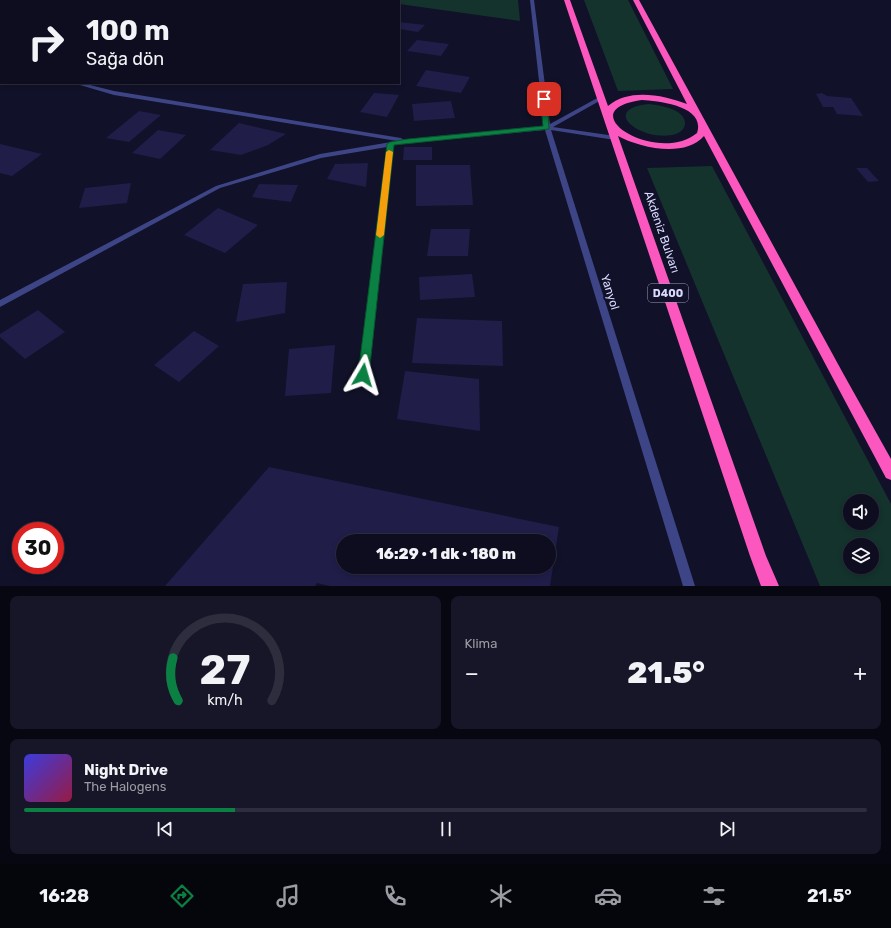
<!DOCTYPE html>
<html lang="tr">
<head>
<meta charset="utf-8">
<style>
  body { margin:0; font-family:Rubik,sans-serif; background:#161628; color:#f1f3f6; height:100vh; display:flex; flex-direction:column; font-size:15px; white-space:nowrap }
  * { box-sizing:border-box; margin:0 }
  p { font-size:13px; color:#9a9ca4 }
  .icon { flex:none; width:22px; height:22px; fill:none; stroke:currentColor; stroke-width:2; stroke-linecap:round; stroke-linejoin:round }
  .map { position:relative; height:586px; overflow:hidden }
  .side { display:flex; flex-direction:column; gap:10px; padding:10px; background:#070711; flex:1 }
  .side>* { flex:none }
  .top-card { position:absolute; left:0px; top:0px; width:400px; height:84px; box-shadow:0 2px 6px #0003,0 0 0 1px #2d2d3d; background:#0d0d1f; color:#f1f3f6; overflow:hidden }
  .buttons { position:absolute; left:843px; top:494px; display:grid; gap:8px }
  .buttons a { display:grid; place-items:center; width:36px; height:36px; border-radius:50%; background:#0d0d1f; box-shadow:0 2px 6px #0003,0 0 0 1px #2d2d3d; font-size:20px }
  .speed { position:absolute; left:12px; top:522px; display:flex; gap:8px; font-size:20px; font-weight:700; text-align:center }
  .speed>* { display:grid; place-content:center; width:52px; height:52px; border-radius:50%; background:#0d0d1f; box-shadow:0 2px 6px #0003,0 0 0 1px #2d2d3d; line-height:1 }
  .speed .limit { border:6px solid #d22; background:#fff; color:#111 }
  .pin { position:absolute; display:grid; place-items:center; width:34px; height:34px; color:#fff; margin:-17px; border-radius:8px; box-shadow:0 2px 6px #0006 }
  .me { position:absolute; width:44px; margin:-22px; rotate:7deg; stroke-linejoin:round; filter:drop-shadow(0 0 3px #0008) }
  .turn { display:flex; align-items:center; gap:14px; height:84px; padding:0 20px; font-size:18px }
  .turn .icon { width:52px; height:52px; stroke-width:2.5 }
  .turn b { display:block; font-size:28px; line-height:34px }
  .big { font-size:30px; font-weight:800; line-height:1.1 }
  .side .card { flex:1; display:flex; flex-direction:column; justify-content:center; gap:6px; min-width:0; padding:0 14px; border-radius:8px; background:#161628 }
  .side .dial { align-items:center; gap:0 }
  .dial svg { height:104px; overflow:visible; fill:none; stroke:#2d2d3d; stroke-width:7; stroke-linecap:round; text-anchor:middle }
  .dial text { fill:#f1f3f6; stroke:none }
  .song { display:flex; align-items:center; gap:12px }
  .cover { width:48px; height:48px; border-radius:6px; background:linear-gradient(135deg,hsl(240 70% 55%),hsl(340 70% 35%)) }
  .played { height:4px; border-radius:2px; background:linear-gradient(90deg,#0b8043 25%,#2d2d3d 25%) }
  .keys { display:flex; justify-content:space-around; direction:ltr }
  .heat { display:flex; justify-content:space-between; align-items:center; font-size:22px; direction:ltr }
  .side .tiles { flex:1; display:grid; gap:10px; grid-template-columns:1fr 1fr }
  .card:last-child { grid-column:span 2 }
  .trip { position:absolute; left:336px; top:534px; width:220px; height:40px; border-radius:20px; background:#0d0d1f; box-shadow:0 2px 6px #0003,0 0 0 1px #2d2d3d; font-weight:800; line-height:40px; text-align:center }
  .menu { display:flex; height:64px; justify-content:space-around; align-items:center; background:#05050c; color:#9a9ca4 }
  .menu .icon { width:28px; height:28px }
  .menu .current { color:#0b8043 }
  .menu b { font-size:18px; color:#f1f3f6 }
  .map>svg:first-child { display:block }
  .green { fill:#14332d; fill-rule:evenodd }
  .building { fill:#201d49; fill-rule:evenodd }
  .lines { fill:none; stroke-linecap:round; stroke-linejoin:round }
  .street { fill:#3d4586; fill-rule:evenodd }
  .highway { fill:#fb57be; fill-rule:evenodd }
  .route { fill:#0b8043; stroke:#07532c }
  .slow { fill:#f59e0b }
  .labels { text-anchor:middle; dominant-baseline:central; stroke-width:4; stroke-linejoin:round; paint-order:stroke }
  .shield { fill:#111129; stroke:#9d9ebe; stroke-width:1 }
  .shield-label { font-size:11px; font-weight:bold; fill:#d9dafe }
  .street-label { font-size:12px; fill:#d9dafe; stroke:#111129 }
</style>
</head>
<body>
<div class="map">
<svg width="891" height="586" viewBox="0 0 891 586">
  <rect width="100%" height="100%" fill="#111129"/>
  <path class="green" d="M372,0H518L520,21L399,4V1Z
    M584,0H628L673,89L618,91Z
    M649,104C659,105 668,107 676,111C690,119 687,132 672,135C640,141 599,109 649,104Z
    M712,166L891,504V586H820L647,168ZM850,501H872V523H850ZM850,545H872V567H850Z"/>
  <path class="building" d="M399,22L425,25L418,32L399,29Z
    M417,40L449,44L441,56L407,51Z
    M426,70L470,77L461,93L416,86Z
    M374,93L399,95L387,117L360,112Z
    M822,93L827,96L851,98L863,116L837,114L833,107H823L816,94Z
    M451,101L455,118L414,121L412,104Z
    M139,111L161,115L129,142L106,138Z
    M239,123L286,134L268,145L241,155L210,150Z
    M158,130L186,135L160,159L132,153Z
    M0,144L42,154L12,176L0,173Z
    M404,147H432V160H403Z
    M368,163L366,187L327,179L335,164Z
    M416,165H470L473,205L416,206Z
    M856,168H867L879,181L868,182Z
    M131,183L127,203L79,208L85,188Z
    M259,184L298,185L291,202L252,197Z
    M218,208L258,225L225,253L184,235Z
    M431,229H470L468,256H427Z
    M472,274L475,297L420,300L419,277Z
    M287,282L285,313L236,322L243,284Z
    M38,310L65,332L25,359L0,337V334Z
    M417,318L502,321L503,366L412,363Z
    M194,331L219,346L179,382L154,365Z
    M335,345L331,393L285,396L289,349Z
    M405,371L479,379L480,431L397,419Z
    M269,467L559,527L550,586H330L317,583L315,586H165ZM343,541H549V567H343Z"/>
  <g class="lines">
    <path class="street" d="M530,0H534L550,124L601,96L604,98L603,99L553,127L615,136L618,138L615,140L551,130L695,586H683L545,130L408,143L393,145L367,375L366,378L363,379L360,378L359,375L387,147L321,158L220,188L0,307V300L216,186L320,154L397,141L114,95L73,83H82L114,91L401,138L404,140L544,126Z
      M0,64H1V68H0Z"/>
    <path class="highway" d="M564,0H570L608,106C629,88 663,95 687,104L633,0H639L844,375L891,459V480L886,478L704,136C685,158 640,148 618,136L766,556L779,586H761L750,556ZM642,100C659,101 706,106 697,133C657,166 567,110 642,100Z"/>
  </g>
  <path class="route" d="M544,97L547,99L549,129L394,145L369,375L367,378L363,379L360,378L358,375L387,144L390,142L408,139L543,126L540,99Z"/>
  <path class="slow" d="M389,150L393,152L384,235L380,238L376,235L386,152Z"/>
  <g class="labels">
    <rect class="shield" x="648" y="284" width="40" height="18" rx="3"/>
    <g class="shield-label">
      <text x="668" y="293">D400</text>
    </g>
    <g class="street-label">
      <text transform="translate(662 232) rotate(71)">Akdeniz Bulvarı</text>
      <text transform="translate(610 292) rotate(73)">Yanyol</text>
    </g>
  </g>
</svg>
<div class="buttons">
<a><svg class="icon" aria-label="sound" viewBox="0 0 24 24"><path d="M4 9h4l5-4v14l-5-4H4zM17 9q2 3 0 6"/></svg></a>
<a><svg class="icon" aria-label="layers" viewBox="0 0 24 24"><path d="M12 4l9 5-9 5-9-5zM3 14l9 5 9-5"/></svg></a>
</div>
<div class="speed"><div class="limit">30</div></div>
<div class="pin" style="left:544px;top:99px;background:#d93025"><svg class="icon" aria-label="arrive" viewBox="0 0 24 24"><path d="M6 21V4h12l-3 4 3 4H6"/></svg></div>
<svg class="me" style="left:363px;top:375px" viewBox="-20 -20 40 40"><path d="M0-17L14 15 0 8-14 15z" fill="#0b8043" stroke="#fff" stroke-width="4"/></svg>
<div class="trip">16:29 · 1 dk · 180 m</div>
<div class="top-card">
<div class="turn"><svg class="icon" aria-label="right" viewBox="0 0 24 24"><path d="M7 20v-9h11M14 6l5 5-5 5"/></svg><div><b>100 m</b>Sağa dön</div></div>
</div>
</div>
<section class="side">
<div class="tiles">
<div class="card dial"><svg viewBox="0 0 100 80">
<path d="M14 69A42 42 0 1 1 86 69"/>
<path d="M14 69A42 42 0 0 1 10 36" stroke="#0b8043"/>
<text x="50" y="56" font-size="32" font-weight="700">27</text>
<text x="50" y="72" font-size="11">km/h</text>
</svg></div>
<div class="card"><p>Klima</p>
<div class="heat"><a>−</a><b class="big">21.5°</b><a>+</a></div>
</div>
<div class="card">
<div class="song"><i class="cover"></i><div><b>Night Drive</b><p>The Halogens</p></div></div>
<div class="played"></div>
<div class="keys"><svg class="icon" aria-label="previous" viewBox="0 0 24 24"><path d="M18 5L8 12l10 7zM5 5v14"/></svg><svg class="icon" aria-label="pause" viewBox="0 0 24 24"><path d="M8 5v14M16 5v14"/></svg><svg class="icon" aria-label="next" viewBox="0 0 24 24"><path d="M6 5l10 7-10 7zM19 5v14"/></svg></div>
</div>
</div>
</section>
<nav class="menu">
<b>16:28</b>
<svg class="icon current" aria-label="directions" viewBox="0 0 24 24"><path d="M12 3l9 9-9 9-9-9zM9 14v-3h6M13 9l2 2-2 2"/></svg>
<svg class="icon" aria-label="music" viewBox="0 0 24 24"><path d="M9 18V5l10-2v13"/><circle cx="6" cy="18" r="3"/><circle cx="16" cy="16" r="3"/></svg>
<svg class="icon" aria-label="phone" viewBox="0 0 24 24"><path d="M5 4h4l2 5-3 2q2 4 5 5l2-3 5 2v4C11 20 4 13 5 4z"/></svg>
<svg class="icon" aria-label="climate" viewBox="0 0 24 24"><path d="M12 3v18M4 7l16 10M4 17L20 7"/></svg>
<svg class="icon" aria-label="car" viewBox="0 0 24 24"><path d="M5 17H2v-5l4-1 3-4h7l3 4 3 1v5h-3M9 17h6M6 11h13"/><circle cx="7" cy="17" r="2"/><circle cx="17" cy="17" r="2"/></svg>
<svg class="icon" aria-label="filters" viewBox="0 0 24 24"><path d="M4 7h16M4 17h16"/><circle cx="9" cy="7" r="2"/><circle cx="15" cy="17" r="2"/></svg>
<b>21.5°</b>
</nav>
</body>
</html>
